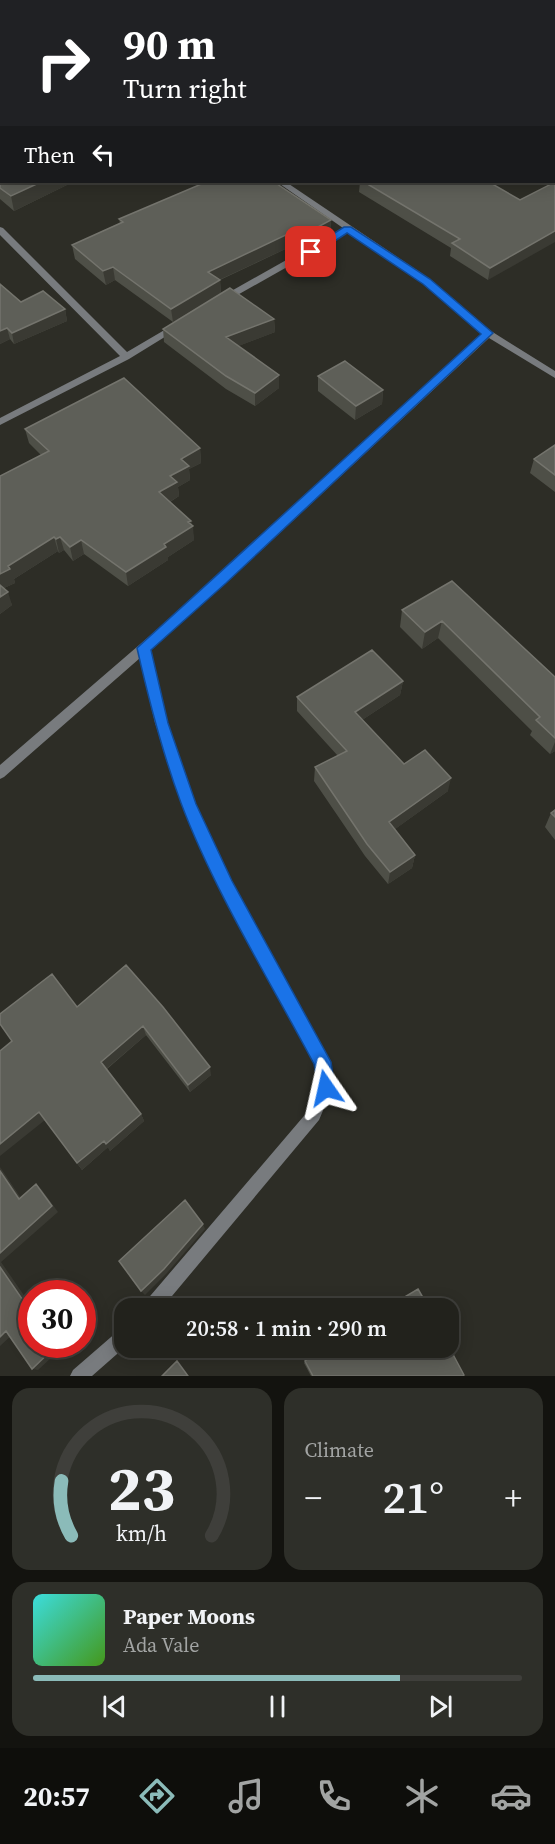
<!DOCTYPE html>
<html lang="en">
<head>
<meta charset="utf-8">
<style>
  body { margin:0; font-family:"Source Serif 4",serif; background:#2e2f29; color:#f1f3f6; height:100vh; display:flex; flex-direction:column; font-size:22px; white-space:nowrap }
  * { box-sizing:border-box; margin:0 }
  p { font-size:20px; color:#a2a4a3 }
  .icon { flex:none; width:33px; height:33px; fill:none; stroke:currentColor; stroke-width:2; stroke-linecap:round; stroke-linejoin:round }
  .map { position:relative; height:1376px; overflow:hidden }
  .panel { display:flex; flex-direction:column; gap:12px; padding:12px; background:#13130f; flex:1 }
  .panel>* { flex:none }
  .banner { position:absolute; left:0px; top:0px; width:555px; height:183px; box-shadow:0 3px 15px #0003,0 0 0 2px #3f3f3b; background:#202124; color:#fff; overflow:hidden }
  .speed { position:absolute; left:18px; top:1280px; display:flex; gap:12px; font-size:30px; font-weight:700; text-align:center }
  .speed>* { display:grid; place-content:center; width:78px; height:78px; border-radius:50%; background:#22221c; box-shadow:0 3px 15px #0003,0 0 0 2px #3f3f3b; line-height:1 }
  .speed .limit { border:9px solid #d22; background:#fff; color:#111 }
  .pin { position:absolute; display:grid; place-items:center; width:51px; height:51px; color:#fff; margin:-26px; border-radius:12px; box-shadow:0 3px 9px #0006 }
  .me { position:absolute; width:66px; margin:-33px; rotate:349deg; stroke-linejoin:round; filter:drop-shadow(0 0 4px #0008) }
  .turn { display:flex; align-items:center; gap:21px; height:126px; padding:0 24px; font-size:27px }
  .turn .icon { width:78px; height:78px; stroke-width:2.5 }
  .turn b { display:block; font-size:42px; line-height:51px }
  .then { display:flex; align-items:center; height:57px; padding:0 24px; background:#0003; gap:12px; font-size:22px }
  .big { font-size:45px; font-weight:600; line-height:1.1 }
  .panel .card { flex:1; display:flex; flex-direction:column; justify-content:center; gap:9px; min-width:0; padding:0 21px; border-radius:18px; background:#2e2f29 }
  .panel .dial { align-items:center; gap:0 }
  .dial svg { height:156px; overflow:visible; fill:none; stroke:#3f3f3b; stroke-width:7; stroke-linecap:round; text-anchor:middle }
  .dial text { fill:#f1f3f6; stroke:none }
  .song { display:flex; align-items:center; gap:18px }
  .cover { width:72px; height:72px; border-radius:9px; background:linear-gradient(135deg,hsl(180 70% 55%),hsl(100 70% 35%)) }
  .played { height:6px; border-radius:3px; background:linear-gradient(90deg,#8bbbb9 75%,#3f3f3b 75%) }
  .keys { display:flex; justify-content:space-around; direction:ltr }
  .heat { display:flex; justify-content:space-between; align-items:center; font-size:33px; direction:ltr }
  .panel .tiles { flex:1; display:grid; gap:12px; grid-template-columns:1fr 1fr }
  .card:last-child { grid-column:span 2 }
  .trip { position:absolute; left:114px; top:1298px; width:345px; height:60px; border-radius:18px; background:#22221c; box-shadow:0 3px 15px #0003,0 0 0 2px #3f3f3b; font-weight:600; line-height:60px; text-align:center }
  .tabs { display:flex; height:96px; justify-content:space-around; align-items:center; background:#0e0e0b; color:#a2a4a3 }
  .tabs .icon { width:42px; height:42px }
  .tabs .active { color:#8bbbb9 }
  .tabs b { font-size:27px; color:#f1f3f6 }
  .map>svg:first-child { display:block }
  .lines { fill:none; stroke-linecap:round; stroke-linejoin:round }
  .minor { fill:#787b7e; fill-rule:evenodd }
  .wall { fill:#4e4f47 }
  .shaded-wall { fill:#3a3a33 }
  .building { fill:#5e5f58; stroke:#74746d; stroke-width:1.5 }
  .route { fill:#1a73e8; stroke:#114b97; stroke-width:1.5 }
</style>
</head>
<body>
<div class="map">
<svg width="555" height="1376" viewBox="0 0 555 1376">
  <rect width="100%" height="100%" fill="#2d2d26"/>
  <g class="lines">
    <path class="minor" d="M184,0H192L183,2Z
      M0,88H2V92H0Z
      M277,182H286L430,279L491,331L555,371V378L489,338L226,583L150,649L167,723L195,804L232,882L327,1057L333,1087L319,1120L162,1308H143L145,1302L309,1110L319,1087L315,1064L222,890L183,804L155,723L140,658L4,777L0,779V765L218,577L482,333L424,283L349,232L225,302H219V298L343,228Z
      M0,227L3,228L127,352L173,325H179L181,327L129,359L0,425V418L120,356L0,235Z
      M124,1329L125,1347L92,1376H70L73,1370L118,1331Z"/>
  </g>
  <path class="wall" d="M344,0H555V80H554V2H347Z
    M2,130V182H73L14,211L0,199V131Z
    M360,182H489L520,200L488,280L450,256L451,248L359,192Z
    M119,219L331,220L330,233L303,249L296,244L220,280L221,294L274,319L275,332L238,346L279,375V388L255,406L226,389L164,342L163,329L204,304L173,322L115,280L106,285L75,259L72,245L120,223Z
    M0,284L21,302L65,309L67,321L14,344L10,339L0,344Z
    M318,376L383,390L382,404L355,420L318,391Z
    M25,429L200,448L201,463L189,469L190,480L178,487L179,496L170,502L191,521L194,540L168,557V560L128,586L84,554L73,561L64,550L59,553L58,551L14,579L15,583L4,588L12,605L0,614V476L41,455L29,443Z
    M555,445V492L530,473L534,459Z
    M452,581L555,677V751L550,754L530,735L532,731L438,638L422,649L400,627L402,610Z
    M403,681L400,695L362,720L404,764L448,791L395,829L415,855L412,868L388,884L365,856L314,781L315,767L338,756L297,711V697Z
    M555,810V840L545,827L551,813Z
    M126,965L211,1075L190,1092L146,1035L107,1069L141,1114L144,1121L110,1151L108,1147L82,1170L45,1120L77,1007Z
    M339,1352L463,1376H311L304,1363L305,1361Z"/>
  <path class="shaded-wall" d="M0,31H2V44L0,45Z
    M555,68V80H554V69Z
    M41,182H73L14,211L11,196Z
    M331,220L330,233L303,249V235Z
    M296,230V244L208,285V272Z
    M555,231V242L488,280L490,268Z
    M113,267L115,280L106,285L103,271Z
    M220,280L221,294L173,322L171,309Z
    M65,309L67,321L14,344L12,333Z
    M274,319L275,332L226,351V337Z
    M7,328L10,339L0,344V331Z
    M279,375V388L255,406V393Z
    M383,390L382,404L355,420L356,406Z
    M200,448L201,463L189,469L190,480L178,487L179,496L161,507L159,492L181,459Z
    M191,521L192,527L193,526L194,540L168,557V560L128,586L126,572L164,544Z
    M54,537L58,551L14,579L15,583L0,590V574L8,566Z
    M60,537L64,550L59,553L56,539Z
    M81,540L84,554L73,561L70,547Z
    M8,592L12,605L0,614V597Z
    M442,621L438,638L422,649L425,632Z
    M403,681L400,695L353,726L355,712Z
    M555,742V751L550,754Z
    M451,778L448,791L387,835L389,822Z
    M415,855L412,868L388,884L390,872Z
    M143,1026L146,1035L105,1070L101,1062Z
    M210,1067L211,1075L190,1092L188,1085Z
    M39,1112L45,1120L0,1156V1144Z
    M141,1114L144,1121L110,1151L106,1144Z
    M104,1141L108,1147L82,1170L77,1163Z
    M0,1167L25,1204L19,1199L0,1171Z
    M36,1184L42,1190L58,1212L1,1262L32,1307L29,1309L0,1267V1253Z
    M203,1224L205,1229L167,1273L145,1295L141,1291Z
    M6,1331L13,1334L0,1346V1337Z
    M58,1344L65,1345L38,1370L32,1369Z"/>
  <path class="building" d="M0,0H164L166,2H2V31H0Z
    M369,0H555V68L554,69V2H371Z
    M2,130V166L0,165V131Z
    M2,171V182H41L11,196L0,188V172Z
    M206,182H274L331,220L303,235L296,230L208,272L220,280L171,309L113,267L103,271L72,245L123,222L119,219Z
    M364,182H489L520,200L555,182V231L490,268L452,243L460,239Z
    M0,284L21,302L43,291L65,309L12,333L7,328L0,331Z
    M230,288L274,319L226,337L279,375L255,393L226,376L163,329Z
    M345,361L383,390L356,406L318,376Z
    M124,378L200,448L181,459L189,466L170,476L177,482L159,492L191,521L188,522L193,526L164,544L166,547L126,572L81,540L70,547L60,537L56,539L54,537L8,566L10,569L0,574V476L49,451L25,429Z
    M555,445V475L534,459Z
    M452,581L555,677V738L536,720L540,717L442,621L425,632L402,610Z
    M0,585L8,592L0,597Z
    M372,650L403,681L355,712L404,764L425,750L451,778L389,822L415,855L390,872L367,844L315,767L347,751L297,697Z
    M555,810V817L551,813Z
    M126,965L163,1007L210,1067L188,1085L143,1026L101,1062L141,1114L106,1144L104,1141L77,1163L39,1112L0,1144V1051L12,1041L0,1024V1014L52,974L77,1007Z
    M0,1171L19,1199L36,1184L52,1206L0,1253Z
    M185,1200L203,1224L164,1269L141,1291L119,1261Z
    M0,1267L29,1309L32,1307V1344H58L32,1369L6,1331L0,1337Z
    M418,1289L429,1308H386Z
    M448,1345L464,1375L463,1376H313L305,1361L326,1347H336L339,1352L347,1347H448Z
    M177,1361L188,1376H162Z"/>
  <path class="route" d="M344,227H351L430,279L493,333L226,583L151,650L168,723L196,804L232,881L331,1062L335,1088L332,1094L326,1096L320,1094L314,1064C270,981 214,891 181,803C162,752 149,701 137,648L481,334L423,284L347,233L315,254H308V250Z"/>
</svg>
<div class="speed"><div class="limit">30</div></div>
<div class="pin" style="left:311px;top:252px;background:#d93025"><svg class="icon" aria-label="arrive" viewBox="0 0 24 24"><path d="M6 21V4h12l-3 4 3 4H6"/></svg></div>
<svg class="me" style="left:326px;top:1088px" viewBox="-20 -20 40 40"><path d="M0-17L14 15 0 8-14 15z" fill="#1a73e8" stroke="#fff" stroke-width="4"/></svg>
<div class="trip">20:58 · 1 min · 290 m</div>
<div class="banner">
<div class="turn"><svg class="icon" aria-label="right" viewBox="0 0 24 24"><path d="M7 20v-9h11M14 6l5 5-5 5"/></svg><div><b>90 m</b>Turn right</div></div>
<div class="then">Then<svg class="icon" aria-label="left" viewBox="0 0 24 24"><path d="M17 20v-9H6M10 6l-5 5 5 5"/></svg></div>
</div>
</div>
<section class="panel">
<div class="tiles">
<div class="card dial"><svg viewBox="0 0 100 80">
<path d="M14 69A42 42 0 1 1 86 69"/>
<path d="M14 69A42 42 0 0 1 9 41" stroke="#8bbbb9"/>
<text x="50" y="56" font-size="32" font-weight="700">23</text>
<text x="50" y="72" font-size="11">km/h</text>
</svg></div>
<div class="card"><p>Climate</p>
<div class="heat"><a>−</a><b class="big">21°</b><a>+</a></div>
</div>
<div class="card">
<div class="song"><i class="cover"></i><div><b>Paper Moons</b><p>Ada Vale</p></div></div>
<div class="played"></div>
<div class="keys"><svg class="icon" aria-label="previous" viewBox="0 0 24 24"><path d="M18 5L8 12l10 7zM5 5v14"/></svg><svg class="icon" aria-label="pause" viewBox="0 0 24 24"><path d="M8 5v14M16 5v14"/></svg><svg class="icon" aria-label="next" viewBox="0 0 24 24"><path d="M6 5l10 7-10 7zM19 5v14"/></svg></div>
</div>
</div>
</section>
<nav class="tabs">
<b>20:57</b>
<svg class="icon active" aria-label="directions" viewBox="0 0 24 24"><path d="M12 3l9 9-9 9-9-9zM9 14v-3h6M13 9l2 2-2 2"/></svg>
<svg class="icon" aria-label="music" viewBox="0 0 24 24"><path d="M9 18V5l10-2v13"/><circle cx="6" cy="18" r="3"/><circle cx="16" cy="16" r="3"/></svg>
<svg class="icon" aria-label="phone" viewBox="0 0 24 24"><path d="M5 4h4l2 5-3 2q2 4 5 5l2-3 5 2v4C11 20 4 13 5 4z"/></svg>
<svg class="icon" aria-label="climate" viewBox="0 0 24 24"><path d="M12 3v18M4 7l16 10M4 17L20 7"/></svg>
<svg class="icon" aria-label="car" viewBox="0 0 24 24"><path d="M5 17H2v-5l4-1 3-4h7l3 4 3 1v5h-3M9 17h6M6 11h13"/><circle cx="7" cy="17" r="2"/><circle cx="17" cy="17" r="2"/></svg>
</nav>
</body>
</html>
